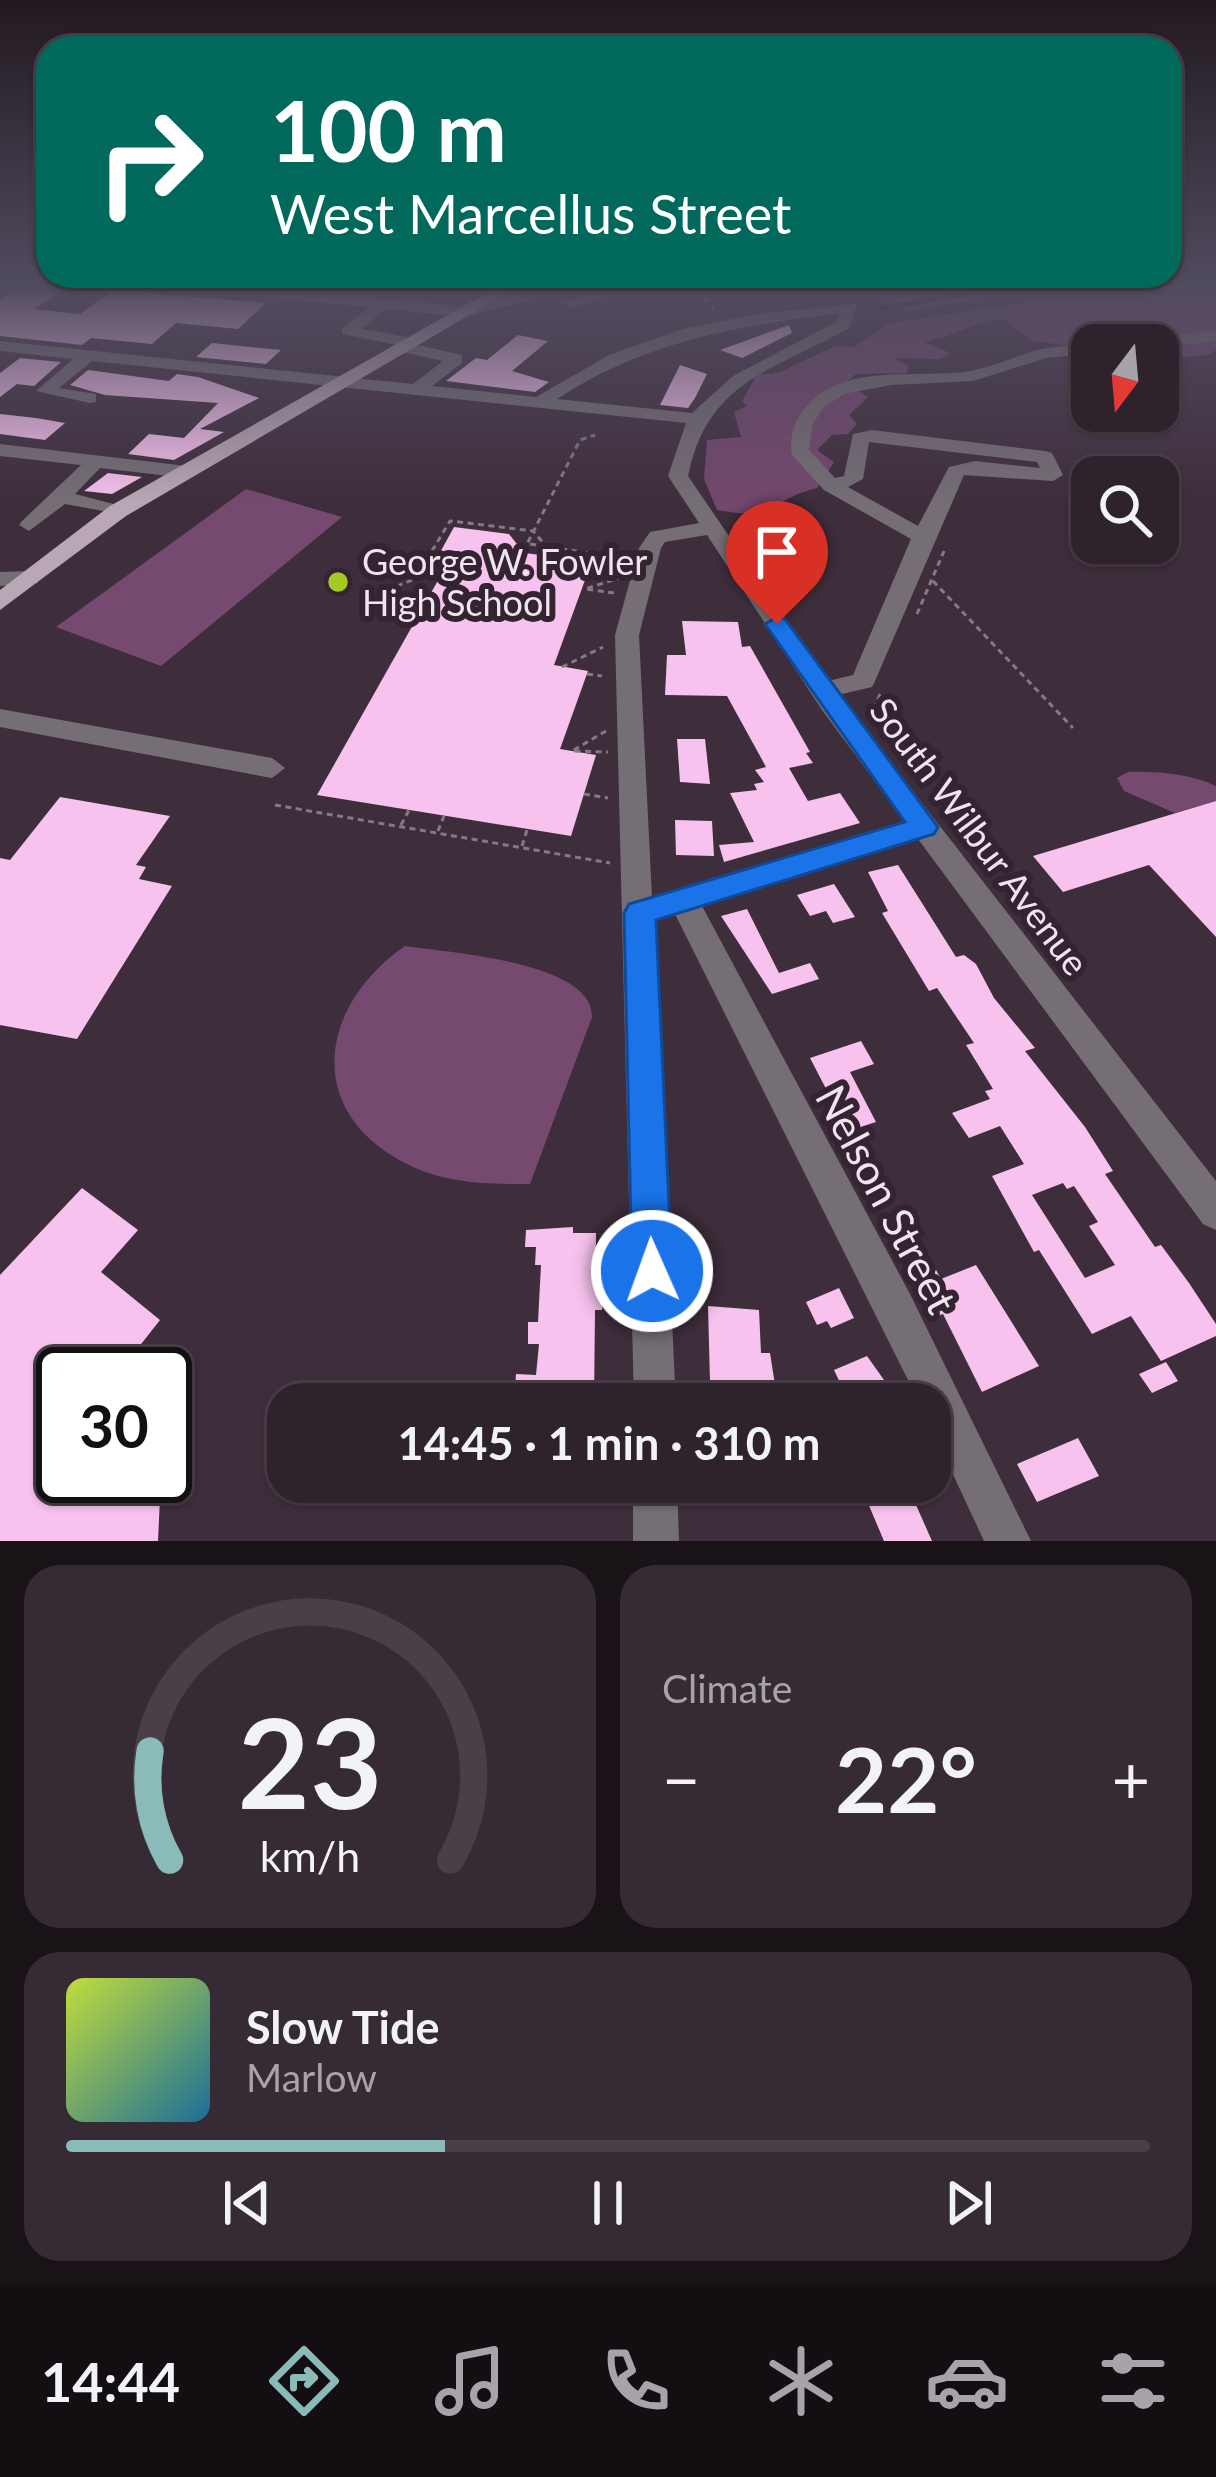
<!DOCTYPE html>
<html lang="en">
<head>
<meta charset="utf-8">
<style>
  body { margin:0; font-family:Lato,sans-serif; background:#362a34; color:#f1f3f6; height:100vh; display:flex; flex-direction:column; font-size:45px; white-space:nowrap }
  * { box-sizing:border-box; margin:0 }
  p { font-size:39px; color:#a7a4a9 }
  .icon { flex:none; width:66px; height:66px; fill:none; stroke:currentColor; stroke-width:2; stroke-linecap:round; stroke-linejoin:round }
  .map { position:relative; height:1541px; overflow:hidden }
  .panel { display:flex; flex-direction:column; gap:24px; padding:24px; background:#191318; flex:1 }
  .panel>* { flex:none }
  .guide { position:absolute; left:36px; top:36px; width:1146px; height:252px; border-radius:36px; box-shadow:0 3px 9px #0004,0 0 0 3px #493f48; background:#00695c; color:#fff; overflow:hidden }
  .needle { width:78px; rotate:196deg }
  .controls { position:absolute; left:1071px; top:324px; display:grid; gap:24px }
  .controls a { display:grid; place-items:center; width:108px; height:108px; border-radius:24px; background:#2e222c; box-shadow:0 3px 9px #0004,0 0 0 3px #493f48; font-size:60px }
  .speed { position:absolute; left:36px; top:1347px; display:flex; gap:24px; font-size:60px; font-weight:700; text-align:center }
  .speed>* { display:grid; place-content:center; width:156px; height:156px; border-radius:50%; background:#2e222c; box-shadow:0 3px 9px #0004,0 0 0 3px #493f48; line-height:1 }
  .speed .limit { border:6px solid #111; border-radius:18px; background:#fff; color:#111 }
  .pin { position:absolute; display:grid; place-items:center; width:102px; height:102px; color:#fff; margin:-123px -51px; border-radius:50% 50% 50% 0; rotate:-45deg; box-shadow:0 0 12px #0007 }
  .pin .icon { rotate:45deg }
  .me { position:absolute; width:132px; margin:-66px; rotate:358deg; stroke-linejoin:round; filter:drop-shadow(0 0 9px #0008) }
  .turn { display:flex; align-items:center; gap:42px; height:252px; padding:0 36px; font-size:54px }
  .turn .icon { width:156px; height:156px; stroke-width:2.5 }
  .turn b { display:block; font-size:84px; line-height:102px }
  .big { font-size:90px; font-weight:700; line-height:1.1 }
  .panel .card { flex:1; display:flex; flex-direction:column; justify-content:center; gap:18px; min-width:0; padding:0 42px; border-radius:36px; background:#362a34 }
  .panel .dial { align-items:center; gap:0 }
  .dial svg { height:312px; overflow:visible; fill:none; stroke:#493f48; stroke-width:7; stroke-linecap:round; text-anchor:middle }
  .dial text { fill:#f1f3f6; stroke:none }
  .song { display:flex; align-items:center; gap:36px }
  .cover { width:144px; height:144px; border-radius:18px; background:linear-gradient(135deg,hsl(70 70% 55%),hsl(200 70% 35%)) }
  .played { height:12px; border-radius:6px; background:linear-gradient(90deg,#8bbbb9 35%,#493f48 35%) }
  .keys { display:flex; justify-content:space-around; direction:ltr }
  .heat { display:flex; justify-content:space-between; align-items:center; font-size:66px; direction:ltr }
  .panel .tiles { flex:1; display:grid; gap:24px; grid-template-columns:1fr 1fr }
  .card:last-child { grid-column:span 2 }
  .trip { position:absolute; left:267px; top:1383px; width:684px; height:120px; border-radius:36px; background:#2e222c; box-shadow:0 3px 9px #0004,0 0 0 3px #493f48; font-weight:700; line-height:120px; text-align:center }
  .menu { display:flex; height:192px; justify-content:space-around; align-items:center; background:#120e12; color:#a7a4a9 }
  .menu .icon { width:84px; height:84px }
  .menu .selected { color:#8bbbb9 }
  .menu b { font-size:54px; color:#f1f3f6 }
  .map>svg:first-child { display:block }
  .green { fill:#764970 }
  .forest { fill:#74476e }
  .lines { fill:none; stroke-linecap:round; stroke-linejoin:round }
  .stream { stroke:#32092e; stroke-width:4.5 }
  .building { fill:#f7c2ee; fill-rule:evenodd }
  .path { stroke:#867884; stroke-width:3; stroke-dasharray:6 4.5; stroke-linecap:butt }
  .minor { fill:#766e75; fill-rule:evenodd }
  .major { fill:#b9a7b5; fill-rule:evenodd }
  .route { fill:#1a73e8; stroke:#114b97; stroke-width:3 }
  .poi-dot { fill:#a5c823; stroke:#342331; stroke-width:4.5 }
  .labels { text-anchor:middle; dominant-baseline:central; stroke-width:12; stroke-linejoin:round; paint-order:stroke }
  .poi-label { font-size:36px; fill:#f0e5ee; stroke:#342331; text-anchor:start }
  .street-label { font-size:36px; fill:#f0e5ee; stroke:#342331 }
  .near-street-label { font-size:42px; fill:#f0e5ee; stroke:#342331 }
</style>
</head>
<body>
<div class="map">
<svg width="1216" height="1541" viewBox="0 0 1216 1541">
  <rect width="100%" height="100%" fill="#3e2d3b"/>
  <path class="green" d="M246,489L342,517L161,666L56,627Z
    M1128,772C1157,771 1191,774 1216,786V801L1175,813L1124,791L1117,778Z
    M405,946C449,953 593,961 592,1017L530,1184C486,1184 444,1184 403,1162C302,1108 321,1004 405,946Z"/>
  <path class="forest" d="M861,290H1216V350L1208,355L1158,359V345H1092V350L1031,340L1004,319C977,320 952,337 924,342L950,353L940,359L894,358L908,366L907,373L856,374L845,383L868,397L849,415L857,424L848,434L832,435L817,450L834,462L817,488C764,501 783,522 717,510L704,479L707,440L741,437L734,412L747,406L742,401L757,375L778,373L835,346L854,347L890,323L1047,299L1001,295L909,312Z"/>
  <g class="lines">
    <path class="stream" d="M879,309L985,290"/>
  </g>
  <path class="building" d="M14,290H61L34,309L80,314L113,290L266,303L238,329L176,323L152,344L91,338L82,345L0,336V299Z
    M789,325L792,333L742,358L720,350Z
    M518,335L548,341L512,371L549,382L535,392L446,381L476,358L487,360Z
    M212,343L281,350L266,364L196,357Z
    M20,358L61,362L34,386L17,384L0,397V373Z
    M680,365L707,374L695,398L688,408L660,405Z
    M88,370L169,381L177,374L198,377L259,398L200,429L224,432L174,460L128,454L149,434L184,438L218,403L105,395L70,385Z
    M0,414L36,418L65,423L45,440L0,434Z
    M108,473L142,477L112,494L84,491Z
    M454,527L509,534L524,553L592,561L554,665L588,671L560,749L596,755L571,836L317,795L445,568L432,567Z
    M682,621L738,622L742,647L750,646L810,752L806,753L813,763L789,768L808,801L840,793L860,823L724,862L719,845L754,842L730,793L757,790L754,784L764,782L755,770L766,767L727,696L665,695L667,655H686Z
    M677,739H705L710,784L680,782Z
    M60,797L170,816L136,865L146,867L139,879L172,886L77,1039L0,1025V858L10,860Z
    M1216,801V937L1149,865L1063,892L1033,856Z
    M675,820L712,821L714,856L676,855Z
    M898,865L956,957L964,955L976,964L994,998L1035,1048L1025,1051L1085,1127L1113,1171L1105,1174L1155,1247L1161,1245L1189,1283L1216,1324V1336L1161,1361L1131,1316L1092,1334L1039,1250L1034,1252L992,1176L1024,1164L1000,1126L969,1138L952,1113L990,1099L985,1091L993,1089L966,1045L974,1043L937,988L929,991L882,913L888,911L868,872ZM1063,1183L1067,1189L1074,1186L1098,1222L1089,1226L1115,1265L1085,1278L1032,1195Z
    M834,884L855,917L833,923L826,911L810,916L797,895Z
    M747,909L779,973L810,963L819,979L772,994L721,916Z
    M861,1041L874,1064L850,1072L876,1122L848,1131L810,1058Z
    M82,1188L138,1230L101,1272L160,1320L138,1348L171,1374H63V1476H161L158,1541H0V1275Z
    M573,1227V1233H596V1277H603L602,1310H595L594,1404H514L516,1374L536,1375L539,1344H528V1322H538L541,1265H535L536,1247H525L526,1230Z
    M976,1265L1039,1366L982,1392L943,1314L935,1317L914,1279L936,1270L941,1279Z
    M839,1288L854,1318L831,1328L827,1321L817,1325L806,1302Z
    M708,1306L759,1310L761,1353H770L778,1404H717L716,1382H710Z
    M867,1356L889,1387L850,1404L834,1370Z
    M1166,1362L1178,1381L1152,1393L1139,1374Z
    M1078,1438L1099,1476L1037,1502L1017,1464Z
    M859,1482H935L941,1494L916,1505L932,1541H884Z"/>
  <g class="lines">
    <path class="path" d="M713,290L705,299L714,309
      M530,544L627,559
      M519,547L527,544L580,440L595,435
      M611,555L607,568L623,571
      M933,581L1073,728
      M387,590L415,579L450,521L533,531L546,546
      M614,593L585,589L622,577
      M917,614L944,551
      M562,667L603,647
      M587,674L602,676
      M880,694L873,711L926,780
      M606,731L572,751L608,752
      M584,794L608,798
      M275,805L610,863
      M401,825L409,810
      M438,831L444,816
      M522,846L527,830"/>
    <path class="minor" d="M230,290H282L465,307L541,290H566L465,317L385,309L362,329L417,339L418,345L462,355V363L432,386L536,397L609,355L682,329L764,313L857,304L849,328C772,372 708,379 688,476L828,681L853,675L911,539L824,490L792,455C789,441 793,425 802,412C839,359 920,381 975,370C996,366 1016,356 1037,350C1055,346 1074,346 1092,344L1096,345H1092V354L1046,358L973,381L891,385L844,394L824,407L813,423L809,450L835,478L844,476L853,434L872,430L1045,451L1052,453L1063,475L1053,481L964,475L875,681L872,687L838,695L1216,1181V1230L1203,1224L918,839L702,906L910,1294L1031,1541H984L930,1425V1404H920L675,914L653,921L676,1404H634L615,635L639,548L650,532L699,523L668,476L686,423L92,361L59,388L96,394V402L90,403L36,391L73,359L0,351V341L413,384L443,361L398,351L397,345L342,334V328L369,307L238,295ZM840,313L836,322L733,376L692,413L557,399C645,341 738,326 840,313ZM869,442L1037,462L1040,468L975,461L949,467L918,526L848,487L863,479ZM707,535L822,710L905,822L652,897L639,635L661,548L665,542Z
      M605,290H630L571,308L563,303Z
      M1216,331V341L1158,347L1119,345L1127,340Z
      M0,444L187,466L197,472L187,478L100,468L75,494L125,507V515L65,504L29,531L19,525L22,521L81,465L0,456Z
      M30,571L38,573V583L0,586V572Z
      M0,709L272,758L285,768L272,778L0,727Z
      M633,1482H677L679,1541H633Z"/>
    <path class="major" d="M492,290H512L126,516L0,610V590L110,506Z"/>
  </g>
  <linearGradient id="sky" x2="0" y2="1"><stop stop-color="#221920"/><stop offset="0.57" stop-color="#524c60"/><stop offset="1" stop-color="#524c60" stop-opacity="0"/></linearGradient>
  <rect width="1216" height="505" fill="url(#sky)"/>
  <path class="route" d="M777,617L785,619L938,827L934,834L656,920L672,1271L666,1285L652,1291L638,1285L632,1271L624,913L629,904L905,822L765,624Z"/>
  <circle class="poi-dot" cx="338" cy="582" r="12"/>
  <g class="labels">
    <g class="poi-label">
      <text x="362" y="561">George W. Fowler<tspan x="362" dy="41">High School</tspan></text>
    </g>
    <g class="street-label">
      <text transform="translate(980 836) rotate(53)">South Wilbur Avenue</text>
    </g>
    <g class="near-street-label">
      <text transform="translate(887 1199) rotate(62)">Nelson Street</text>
    </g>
  </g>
</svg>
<div class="controls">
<a><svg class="needle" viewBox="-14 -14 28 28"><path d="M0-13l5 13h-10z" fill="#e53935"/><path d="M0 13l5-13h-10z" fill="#a7a4a9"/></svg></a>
<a><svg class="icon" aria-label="search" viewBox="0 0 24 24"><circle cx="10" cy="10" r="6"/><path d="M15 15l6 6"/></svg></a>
</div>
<div class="speed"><div class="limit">30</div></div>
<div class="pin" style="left:777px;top:624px;background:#d93025"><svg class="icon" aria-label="arrive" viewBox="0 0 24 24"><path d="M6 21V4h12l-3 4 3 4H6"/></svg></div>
<svg class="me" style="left:652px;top:1271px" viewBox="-20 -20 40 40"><circle r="17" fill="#1a73e8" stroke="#fff" stroke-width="3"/><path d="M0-11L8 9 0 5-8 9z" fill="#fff"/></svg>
<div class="trip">14:45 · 1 min · 310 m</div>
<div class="guide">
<div class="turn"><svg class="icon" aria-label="right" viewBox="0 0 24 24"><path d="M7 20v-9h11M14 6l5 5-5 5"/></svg><div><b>100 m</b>West Marcellus Street</div></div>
</div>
</div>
<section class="panel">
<div class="tiles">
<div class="card dial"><svg viewBox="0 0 100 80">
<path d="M14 69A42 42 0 1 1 86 69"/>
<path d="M14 69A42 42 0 0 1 9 41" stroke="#8bbbb9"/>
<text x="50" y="56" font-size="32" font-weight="700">23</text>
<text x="50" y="72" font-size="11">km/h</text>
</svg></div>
<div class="card"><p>Climate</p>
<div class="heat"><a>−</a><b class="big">22°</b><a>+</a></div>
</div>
<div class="card">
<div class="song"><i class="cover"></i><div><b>Slow Tide</b><p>Marlow</p></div></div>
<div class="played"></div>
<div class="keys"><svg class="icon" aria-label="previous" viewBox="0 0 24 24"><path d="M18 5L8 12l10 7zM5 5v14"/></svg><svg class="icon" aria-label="pause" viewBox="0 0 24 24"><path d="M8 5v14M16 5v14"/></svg><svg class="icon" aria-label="next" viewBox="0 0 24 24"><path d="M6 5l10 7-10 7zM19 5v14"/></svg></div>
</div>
</div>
</section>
<nav class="menu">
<b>14:44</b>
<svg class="icon selected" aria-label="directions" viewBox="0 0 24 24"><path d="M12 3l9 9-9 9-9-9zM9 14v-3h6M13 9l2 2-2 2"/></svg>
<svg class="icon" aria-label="music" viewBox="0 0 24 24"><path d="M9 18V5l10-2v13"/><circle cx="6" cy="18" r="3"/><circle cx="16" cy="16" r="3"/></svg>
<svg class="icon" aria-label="phone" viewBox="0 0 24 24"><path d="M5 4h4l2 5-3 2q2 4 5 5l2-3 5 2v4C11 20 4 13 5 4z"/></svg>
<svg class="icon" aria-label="climate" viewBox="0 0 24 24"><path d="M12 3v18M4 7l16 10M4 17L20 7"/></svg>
<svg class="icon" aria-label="car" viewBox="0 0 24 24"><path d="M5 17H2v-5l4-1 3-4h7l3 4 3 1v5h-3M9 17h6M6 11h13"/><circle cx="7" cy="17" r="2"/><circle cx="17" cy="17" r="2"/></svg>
<svg class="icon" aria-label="filters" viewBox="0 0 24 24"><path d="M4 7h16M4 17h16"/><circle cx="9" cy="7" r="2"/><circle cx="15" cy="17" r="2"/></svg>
</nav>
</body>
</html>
